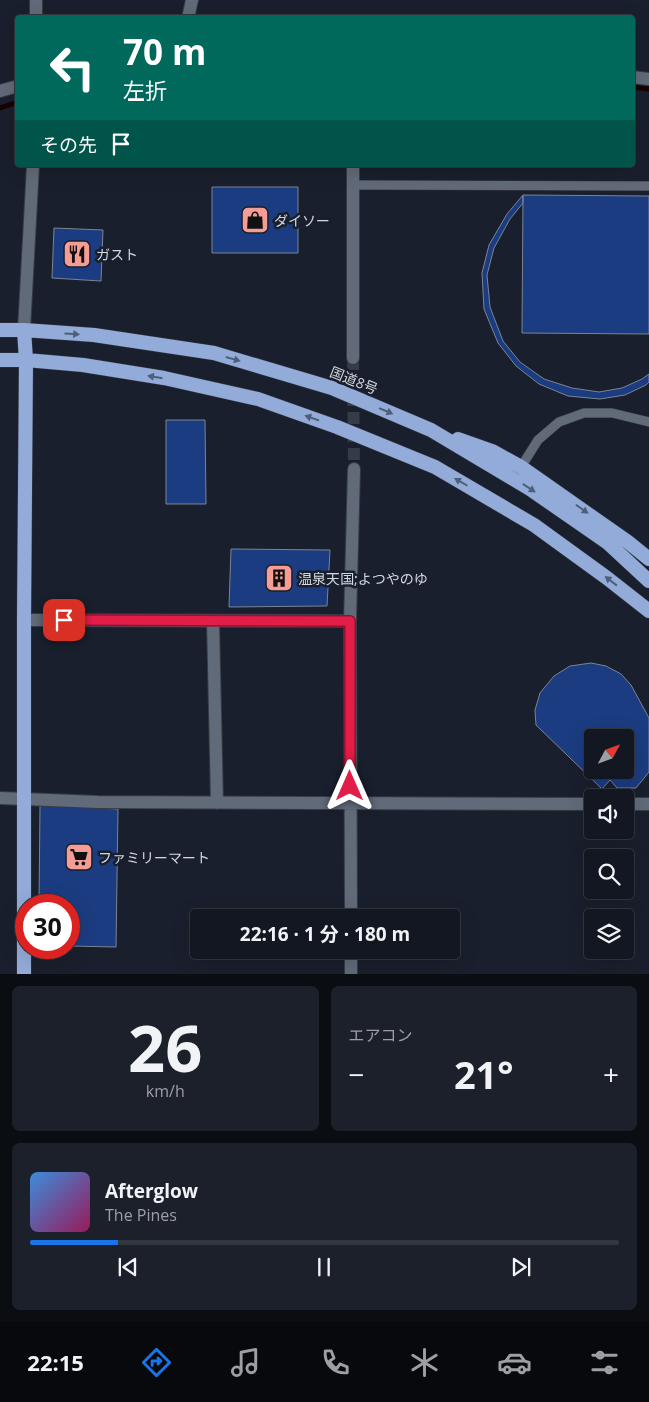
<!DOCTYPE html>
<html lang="ja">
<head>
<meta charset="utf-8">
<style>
  body { margin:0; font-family:"Open Sans","Noto Sans JP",sans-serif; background:#1c202a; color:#f1f3f6; height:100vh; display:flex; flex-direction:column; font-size:19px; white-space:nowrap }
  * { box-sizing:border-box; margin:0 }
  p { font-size:16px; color:#9d9fa5 }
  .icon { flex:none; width:28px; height:28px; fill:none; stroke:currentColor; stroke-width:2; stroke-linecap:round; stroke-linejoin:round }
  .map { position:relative; height:974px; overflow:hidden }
  .side { display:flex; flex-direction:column; gap:12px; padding:12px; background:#0a0d12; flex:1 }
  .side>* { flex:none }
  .top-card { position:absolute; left:15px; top:15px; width:620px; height:152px; border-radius:5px; box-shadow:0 5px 20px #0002,0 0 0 1px #32363f; background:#00695c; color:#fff; overflow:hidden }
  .needle { width:32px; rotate:49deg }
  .fabs { position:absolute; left:584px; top:729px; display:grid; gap:10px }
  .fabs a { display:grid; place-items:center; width:50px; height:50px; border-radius:5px; background:#131721; box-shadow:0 5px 20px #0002,0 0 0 1px #32363f; font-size:25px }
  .speed { position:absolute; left:15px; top:894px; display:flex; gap:10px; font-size:25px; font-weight:700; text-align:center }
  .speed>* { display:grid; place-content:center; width:65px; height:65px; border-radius:50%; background:#131721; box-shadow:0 5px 20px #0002,0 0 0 1px #32363f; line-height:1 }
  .speed .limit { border:8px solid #d22; background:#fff; color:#111 }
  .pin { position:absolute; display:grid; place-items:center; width:42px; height:42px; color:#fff; margin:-21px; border-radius:10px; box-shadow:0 2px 8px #0006 }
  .me { position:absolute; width:55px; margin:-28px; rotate:0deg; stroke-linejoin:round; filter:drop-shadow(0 0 4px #0008) }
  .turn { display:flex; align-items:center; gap:18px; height:105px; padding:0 25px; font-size:22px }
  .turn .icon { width:65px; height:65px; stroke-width:2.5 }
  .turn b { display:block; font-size:35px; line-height:42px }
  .then { display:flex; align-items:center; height:48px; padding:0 25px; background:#0003; gap:10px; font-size:19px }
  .big { font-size:38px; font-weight:700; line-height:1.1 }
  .side .tile { flex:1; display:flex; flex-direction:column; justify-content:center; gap:8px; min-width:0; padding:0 18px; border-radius:8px; background:#1c202a }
  .side .dial { align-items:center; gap:0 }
  .dial b { font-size:65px; line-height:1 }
  .song { display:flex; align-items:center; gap:15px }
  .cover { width:60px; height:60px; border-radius:8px; background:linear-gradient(135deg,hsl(210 70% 55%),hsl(330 70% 35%)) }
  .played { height:5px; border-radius:2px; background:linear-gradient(90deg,#1a73e8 15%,#32363f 15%) }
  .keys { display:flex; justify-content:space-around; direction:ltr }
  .heat { display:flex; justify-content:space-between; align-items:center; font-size:28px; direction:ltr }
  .side .tiles { flex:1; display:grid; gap:12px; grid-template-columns:1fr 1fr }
  .tile:last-child { grid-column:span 2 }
  .trip { position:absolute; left:190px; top:909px; width:270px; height:50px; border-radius:5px; background:#131721; box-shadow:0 5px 20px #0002,0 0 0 1px #32363f; font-weight:700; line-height:50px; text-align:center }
  .dock { display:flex; height:80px; justify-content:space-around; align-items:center; background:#08090d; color:#9d9fa5 }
  .dock .icon { width:35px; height:35px }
  .dock .selected { color:#1a73e8 }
  .dock b { font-size:22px; color:#f1f3f6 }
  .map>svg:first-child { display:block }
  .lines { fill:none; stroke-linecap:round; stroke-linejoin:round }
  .stream { stroke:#180102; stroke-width:5 }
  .building { fill:#1c3c81; stroke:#7b8494; fill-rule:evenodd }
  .minor-tunnel { stroke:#353b47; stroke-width:12; stroke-dasharray:12 6; stroke-linecap:butt }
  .service-casing { stroke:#373b45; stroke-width:10 }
  .minor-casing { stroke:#373b45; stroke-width:14 }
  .tertiary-casing { stroke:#373b45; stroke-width:14 }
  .trunk-casing { stroke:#373b45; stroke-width:15 }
  .service { stroke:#616a79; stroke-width:9 }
  .minor { stroke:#616a79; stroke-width:12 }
  .tertiary { stroke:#616a79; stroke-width:12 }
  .trunk { stroke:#92abd8; stroke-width:14 }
  .oneway { fill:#4f5e79 }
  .route-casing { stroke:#92132f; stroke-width:12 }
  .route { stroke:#e11d48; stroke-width:9 }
  .labels { text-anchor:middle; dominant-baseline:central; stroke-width:5; stroke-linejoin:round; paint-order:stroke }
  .poi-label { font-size:14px; fill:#d4d9e1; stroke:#191f2c; text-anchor:start }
  .street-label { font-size:14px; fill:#d4d9e1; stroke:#191f2c }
</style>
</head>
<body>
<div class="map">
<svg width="649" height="975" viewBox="0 0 649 975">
  <rect width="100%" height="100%" fill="#191f2c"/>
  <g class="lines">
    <path class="stream" d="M632,87L649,89
      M0,108L18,102"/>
  </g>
  <path class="building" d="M205,165H325V167Z
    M212,187H298V253H212Z
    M523,195L649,196V334L522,333Z
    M523,195V203L510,219L494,248L487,275L490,307L503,341L520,362L544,379L572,388L599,392L622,388L642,379L649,374V382L646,385L625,395L600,399L568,396L539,384L516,366L498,343L484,309L482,273L489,245L507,214Z
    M54,228L103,230L101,281L52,278Z
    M166,420H205L206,504H166Z
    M231,549L330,550L327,606L229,607Z
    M591,663L606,666L621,674L631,685L649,718V772L636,788H617L610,780L602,789L536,725L535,710L540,693L554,676L570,666ZM592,738H625V770H592Z
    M40,805L118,809L116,947L69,946V905H39Z"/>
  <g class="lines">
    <path class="minor-tunnel" d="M353,358L354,469"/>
    <g class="service-casing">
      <path id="service" d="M353,185L649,186
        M521,467L538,440L559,422L584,413H612L649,422"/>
    </g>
    <g class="minor-casing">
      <path id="minor" d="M188,18L192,0
        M632,77L649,79
        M353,358V165
        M24,620L350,621
        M213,621L217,803
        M0,798L98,802L592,804
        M625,804H649
        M351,918L350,621L354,469
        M351,950V975"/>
    </g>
    <g class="tertiary-casing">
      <path id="tertiary" d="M36,0V18
        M0,91L18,86
        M24,330L33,165"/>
    </g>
    <g class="trunk-casing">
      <path id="trunk" d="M0,330H24L94,335L214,353L332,388L431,430L530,489L608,543L649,581
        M24,330L26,360L24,620V975
        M0,360H26L83,365L164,378L258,399L337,427L435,467L534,525L607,578L649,611
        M458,439L492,451L521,467L628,542L649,559"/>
    </g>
    <use href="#service" class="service"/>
    <use href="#minor" class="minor"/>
    <use href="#tertiary" class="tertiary"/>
    <use href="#trunk" class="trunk"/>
  </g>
  <defs><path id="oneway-solid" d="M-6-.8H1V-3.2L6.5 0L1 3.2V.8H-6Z" transform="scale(1.25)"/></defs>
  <g class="oneway">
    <use href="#oneway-solid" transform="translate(72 334) rotate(4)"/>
    <use href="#oneway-solid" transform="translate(233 359) rotate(16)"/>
    <use href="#oneway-solid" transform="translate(155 377) rotate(-171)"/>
    <use href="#oneway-solid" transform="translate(386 411) rotate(23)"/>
    <use href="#oneway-solid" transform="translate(312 418) rotate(-161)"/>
    <use href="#oneway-solid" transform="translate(461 482) rotate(-150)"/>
    <use href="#oneway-solid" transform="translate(529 488) rotate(33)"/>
    <use href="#oneway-solid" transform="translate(582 509) rotate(35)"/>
    <use href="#oneway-solid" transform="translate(611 581) rotate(-142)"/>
  </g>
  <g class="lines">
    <g class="route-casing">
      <path id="route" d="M64,620L350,621V786"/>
    </g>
    <use href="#route" class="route"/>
  </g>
  <defs>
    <g id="shop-square" transform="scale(1.4375)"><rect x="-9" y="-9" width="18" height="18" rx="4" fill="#f59c95" stroke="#191f2c"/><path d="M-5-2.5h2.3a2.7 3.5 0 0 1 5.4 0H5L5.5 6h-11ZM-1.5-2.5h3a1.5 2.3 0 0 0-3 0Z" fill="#111"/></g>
    <g id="restaurant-square" transform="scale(1.4375)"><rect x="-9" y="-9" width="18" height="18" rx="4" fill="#f59c95" stroke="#191f2c"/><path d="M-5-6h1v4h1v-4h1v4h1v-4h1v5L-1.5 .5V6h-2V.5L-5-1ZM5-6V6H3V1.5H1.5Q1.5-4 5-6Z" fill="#111"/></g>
    <g id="building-square" transform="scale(1.4375)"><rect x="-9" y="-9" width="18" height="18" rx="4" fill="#f59c95" stroke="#191f2c"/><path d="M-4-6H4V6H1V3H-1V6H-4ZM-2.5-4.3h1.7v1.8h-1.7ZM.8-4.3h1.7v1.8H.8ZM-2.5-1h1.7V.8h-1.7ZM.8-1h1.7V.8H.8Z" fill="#111"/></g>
    <g id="supermarket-square" transform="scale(1.4375)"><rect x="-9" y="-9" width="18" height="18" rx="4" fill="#f59c95" stroke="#191f2c"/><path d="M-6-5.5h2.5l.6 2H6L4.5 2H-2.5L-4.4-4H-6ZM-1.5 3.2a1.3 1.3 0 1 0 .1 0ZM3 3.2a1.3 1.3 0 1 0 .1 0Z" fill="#111"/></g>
  </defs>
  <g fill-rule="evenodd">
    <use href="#shop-square" x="255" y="220"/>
    <use href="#restaurant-square" x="77" y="254"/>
    <use href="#building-square" x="279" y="578"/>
    <use href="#supermarket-square" x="79" y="857"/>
  </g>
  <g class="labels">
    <g class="poi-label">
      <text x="274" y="220">ダイソー</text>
      <text x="96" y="254">ガスト</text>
      <text x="298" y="578">温泉天国;よつやのゆ</text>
      <text x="98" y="857">ファミリーマート</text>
    </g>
    <g class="street-label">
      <text transform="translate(354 380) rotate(22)">国道8号</text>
    </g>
  </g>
</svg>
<div class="fabs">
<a><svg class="needle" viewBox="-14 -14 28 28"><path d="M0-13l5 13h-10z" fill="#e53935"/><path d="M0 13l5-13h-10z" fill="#9d9fa5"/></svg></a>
<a><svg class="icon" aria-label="sound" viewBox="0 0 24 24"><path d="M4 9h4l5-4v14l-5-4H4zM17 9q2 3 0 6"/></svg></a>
<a><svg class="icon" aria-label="search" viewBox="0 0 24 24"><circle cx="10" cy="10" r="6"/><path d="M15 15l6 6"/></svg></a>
<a><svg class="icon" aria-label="layers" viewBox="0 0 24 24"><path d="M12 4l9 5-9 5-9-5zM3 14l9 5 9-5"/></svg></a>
</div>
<div class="speed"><div class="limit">30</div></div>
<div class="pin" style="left:64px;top:620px;background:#d93025"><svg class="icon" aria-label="arrive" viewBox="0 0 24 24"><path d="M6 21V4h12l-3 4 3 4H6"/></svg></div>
<svg class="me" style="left:350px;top:786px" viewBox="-20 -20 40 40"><path d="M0-17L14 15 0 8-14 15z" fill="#e11d48" stroke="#fff" stroke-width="4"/></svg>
<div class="trip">22:16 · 1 分 · 180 m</div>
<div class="top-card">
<div class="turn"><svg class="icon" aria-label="left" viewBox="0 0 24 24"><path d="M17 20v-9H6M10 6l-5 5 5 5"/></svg><div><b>70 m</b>左折</div></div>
<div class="then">その先<svg class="icon" aria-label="arrive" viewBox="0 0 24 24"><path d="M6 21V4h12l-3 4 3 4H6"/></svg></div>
</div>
</div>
<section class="side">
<div class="tiles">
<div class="tile dial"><b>26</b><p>km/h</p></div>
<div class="tile"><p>エアコン</p>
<div class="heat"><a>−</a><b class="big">21°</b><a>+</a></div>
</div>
<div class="tile">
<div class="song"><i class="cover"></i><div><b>Afterglow</b><p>The Pines</p></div></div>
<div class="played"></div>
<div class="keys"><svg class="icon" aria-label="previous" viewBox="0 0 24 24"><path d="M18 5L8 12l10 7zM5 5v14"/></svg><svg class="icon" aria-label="pause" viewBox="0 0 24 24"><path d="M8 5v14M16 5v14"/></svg><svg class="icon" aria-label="next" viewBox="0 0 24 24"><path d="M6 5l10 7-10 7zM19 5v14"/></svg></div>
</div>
</div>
</section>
<nav class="dock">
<b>22:15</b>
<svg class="icon selected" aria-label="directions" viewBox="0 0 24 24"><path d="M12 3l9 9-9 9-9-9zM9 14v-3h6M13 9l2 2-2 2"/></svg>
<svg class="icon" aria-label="music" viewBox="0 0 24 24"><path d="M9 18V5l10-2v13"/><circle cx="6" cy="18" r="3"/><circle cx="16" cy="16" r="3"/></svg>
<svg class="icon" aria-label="phone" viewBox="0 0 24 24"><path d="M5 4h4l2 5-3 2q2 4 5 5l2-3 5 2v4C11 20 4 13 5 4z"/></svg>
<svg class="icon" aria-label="climate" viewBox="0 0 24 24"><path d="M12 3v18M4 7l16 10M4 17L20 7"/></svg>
<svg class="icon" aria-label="car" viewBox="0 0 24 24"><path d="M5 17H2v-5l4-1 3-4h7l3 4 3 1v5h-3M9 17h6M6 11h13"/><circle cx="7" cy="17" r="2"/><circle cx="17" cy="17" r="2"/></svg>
<svg class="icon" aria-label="filters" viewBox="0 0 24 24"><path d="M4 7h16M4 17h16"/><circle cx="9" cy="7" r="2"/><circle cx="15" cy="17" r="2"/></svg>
</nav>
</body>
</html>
